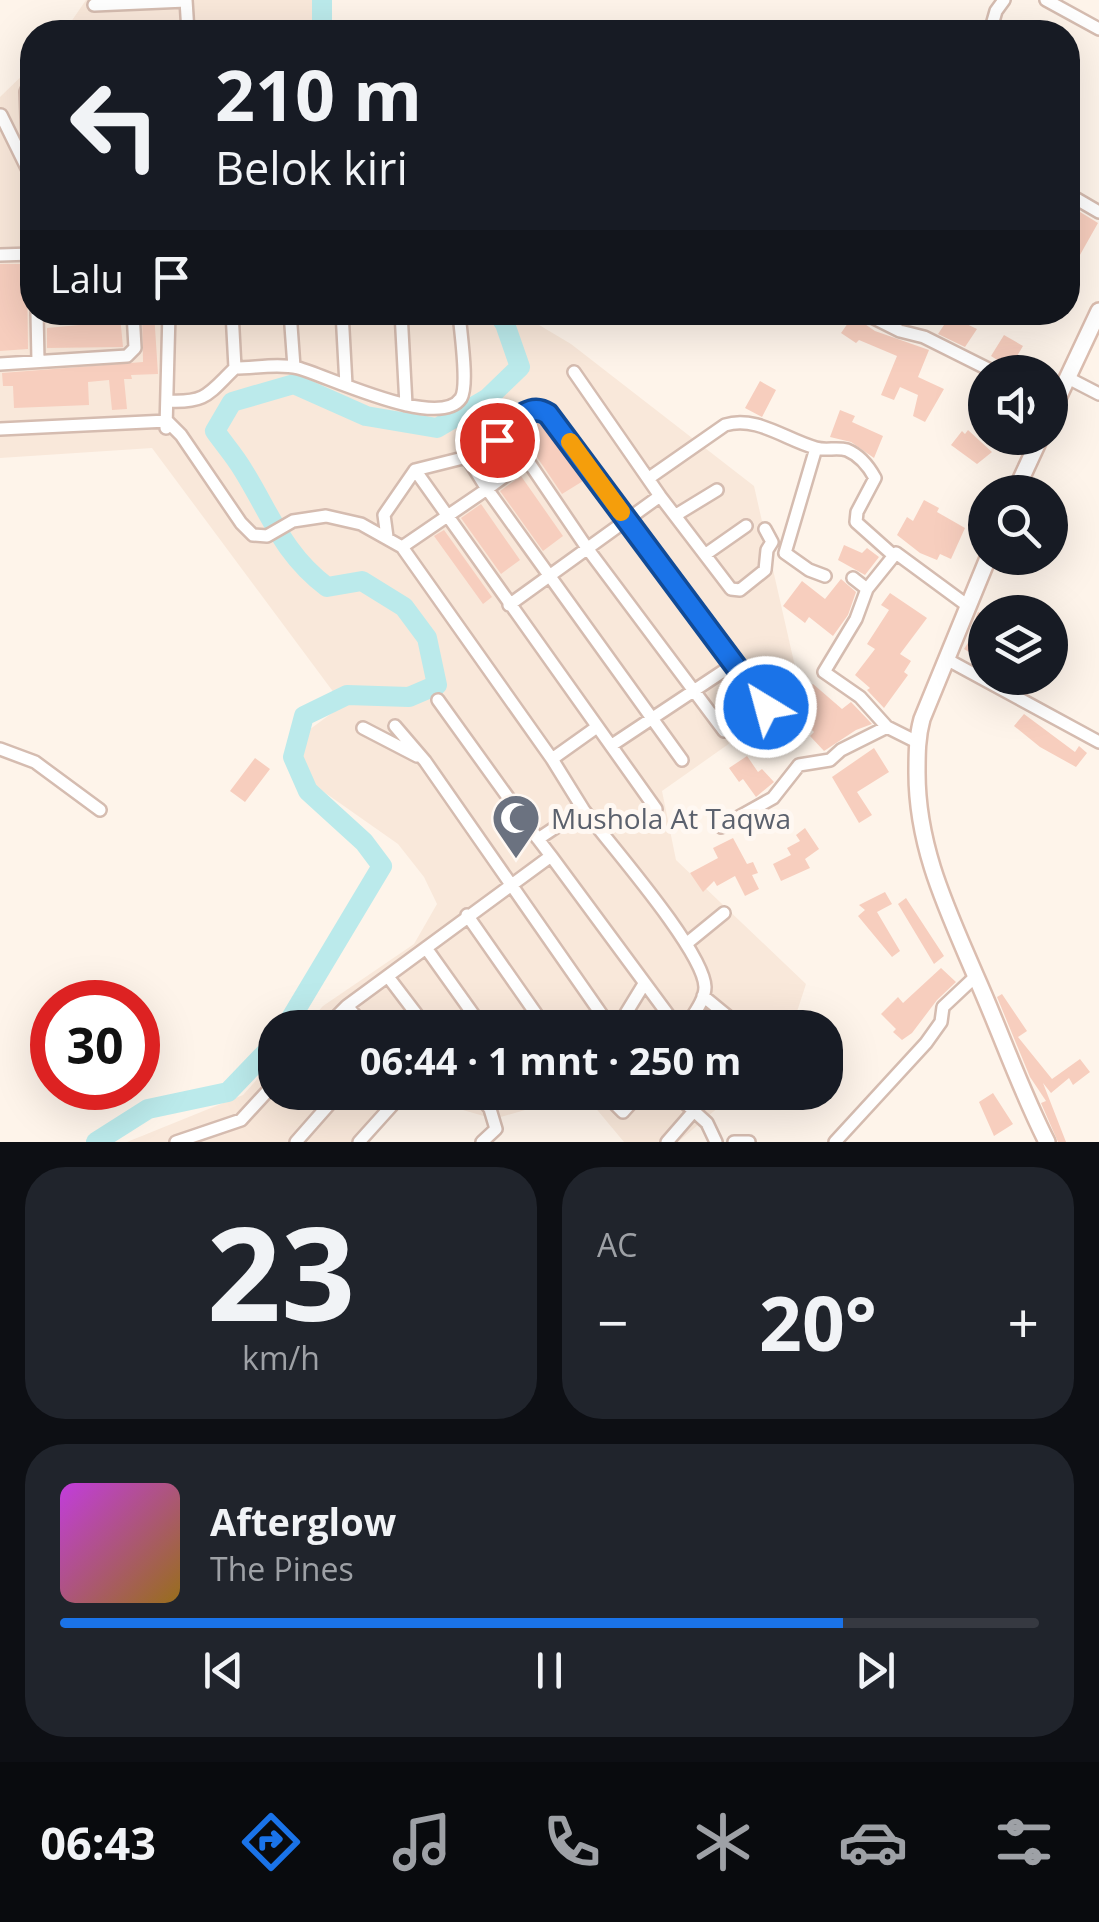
<!DOCTYPE html>
<html lang="id">
<head>
<meta charset="utf-8">
<style>
  body { margin:0; font-family:"Open Sans",sans-serif; background:#20242c; color:#f1f3f6; height:100vh; display:flex; flex-direction:column; font-size:38px; white-space:nowrap }
  * { box-sizing:border-box; margin:0 }
  p { font-size:32px; color:#9ea1a6 }
  .icon { flex:none; width:55px; height:55px; fill:none; stroke:currentColor; stroke-width:2; stroke-linecap:round; stroke-linejoin:round }
  .map { position:relative; height:1142px; overflow:hidden }
  .sheet { display:flex; flex-direction:column; gap:25px; padding:25px; background:#0d0f14; flex:1 }
  .sheet>* { flex:none }
  .banner { position:absolute; left:20px; top:20px; width:1060px; height:305px; border-radius:40px; box-shadow:0 10px 40px #0002; background:#171b24; color:#f1f3f6; overflow:hidden }
  .fabs { position:absolute; left:968px; top:355px; display:grid; gap:20px }
  .fabs a { display:grid; place-items:center; width:100px; height:100px; border-radius:50%; background:#171b24; box-shadow:0 10px 40px #0002; font-size:50px }
  .speed { position:absolute; left:30px; top:980px; display:flex; gap:20px; font-size:50px; font-weight:700; text-align:center }
  .speed>* { display:grid; place-content:center; width:130px; height:130px; border-radius:50%; background:#171b24; box-shadow:0 10px 40px #0002; line-height:1 }
  .speed .limit { border:15px solid #d22; background:#fff; color:#111 }
  .pin { position:absolute; display:grid; place-items:center; width:85px; height:85px; color:#fff; margin:-42px; border:5px solid #fff; border-radius:50%; box-shadow:0 2px 10px #0007 }
  .me { position:absolute; width:110px; margin:-55px; rotate:323deg; stroke-linejoin:round; filter:drop-shadow(0 0 8px #0008) }
  .turn { display:flex; align-items:center; gap:35px; height:210px; padding:0 30px; font-size:45px }
  .turn .icon { width:130px; height:130px; stroke-width:2.5 }
  .turn b { display:block; font-size:70px; line-height:85px }
  .then { display:flex; align-items:center; height:95px; padding:0 30px; background:#0003; gap:20px; font-size:38px }
  .big { font-size:75px; font-weight:700; line-height:1.1 }
  .sheet .card { flex:1; display:flex; flex-direction:column; justify-content:center; gap:15px; min-width:0; padding:0 35px; border-radius:40px; background:#20242c }
  .sheet .dial { align-items:center; gap:0 }
  .dial b { font-size:130px; line-height:1 }
  .song { display:flex; align-items:center; gap:30px }
  .cover { width:120px; height:120px; border-radius:15px; background:linear-gradient(135deg,hsl(290 70% 55%),hsl(40 70% 35%)) }
  .played { height:10px; border-radius:5px; background:linear-gradient(90deg,#1a73e8 80%,#363941 80%) }
  .keys { display:flex; justify-content:space-around; direction:ltr }
  .heat { display:flex; justify-content:space-between; align-items:center; font-size:55px; direction:ltr }
  .sheet .tiles { flex:1; display:grid; gap:25px; grid-template-columns:1fr 1fr }
  .card:last-child { grid-column:span 2 }
  .trip { position:absolute; left:258px; top:1010px; width:585px; height:100px; border-radius:40px; background:#171b24; box-shadow:0 10px 40px #0002; font-weight:700; line-height:100px; text-align:center }
  .menu { display:flex; height:160px; justify-content:space-around; align-items:center; background:#090b0e; color:#9ea1a6 }
  .menu .icon { width:70px; height:70px }
  .menu .on { color:#1a73e8 }
  .menu b { font-size:45px; color:#f1f3f6 }
  .map>svg:first-child { display:block }
  .residential { fill:#f9e8da }
  .lines { fill:none; stroke-linecap:round; stroke-linejoin:round }
  .river { stroke:#bbeaeb; stroke-width:20 }
  .building { fill:#f7cebe }
  .street-casing { stroke:#d5bcb0; stroke-width:16 }
  .secondary-casing { stroke:#dbbdaf; stroke-width:20 }
  .street { stroke:#fff; stroke-width:11 }
  .secondary { stroke:#fff; stroke-width:15 }
  .route-casing { stroke:#114b97; stroke-width:25 }
  .route { stroke:#1a73e8; stroke-width:18 }
  .slow { stroke:#f59e0b; stroke-width:18 }
  .labels { text-anchor:middle; dominant-baseline:central; stroke-width:10; stroke-linejoin:round; paint-order:stroke }
  .worship-label { font-size:28px; fill:#5b616d; stroke:#fff8f2; text-anchor:start }
</style>
</head>
<body>
<div class="map">
<svg width="1099" height="1142" viewBox="0 0 1099 1142">
  <rect width="100%" height="100%" fill="#fef4ea"/>
  <path class="residential" d="M86,0H329L328,32H64Z
    M32,66V312L519,313L571,344L754,486L801,693L662,791L676,860L806,984L792,1027H304L323,1006L414,944L437,904L424,877L398,844L314,785L300,760L302,735L343,705L152,448L0,458V97Z
    M275,1059V1092L735,1093L678,1142H624L583,1093L494,1119L411,1095L368,1142H127L243,1095Z"/>
  <g class="lines">
    <path class="river" d="M322,32V0
      M285,1028L382,866L364,842L308,791L293,757L304,716L347,695L409,697L437,685L427,638L404,607L362,581L327,587C283,554 271,515 243,470C235,456 224,444 215,431L232,402L294,384L366,416L437,428L488,398L520,367L505,324L497,312
      M96,1142L148,1109L228,1092L275,1043"/>
  </g>
  <path class="building" d="M1072,207L1098,223L1076,262L1068,256V215Z
    M0,264H27L28,349L0,351Z
    M142,312H154L158,374L131,375L132,379H124L127,409L112,410L109,380L88,382L89,405L14,408L13,386H3L2,373L143,362Z
    M120,316L123,347L47,348V328L79,325V317Z
    M853,316L875,331L929,350L918,377L944,389L925,422L913,416L918,395L900,387L894,400L881,395L897,356L859,340L856,343L841,333Z
    M950,316L977,329L965,347L938,334Z
    M1004,335L1023,346L1010,368L991,356Z
    M760,381L776,390L762,417L745,408Z
    M840,410L855,416L852,422L883,436L874,458L851,442L830,437Z
    M534,419L541,421L583,481L562,494L522,435L532,428L528,422Z
    M968,430L992,452L977,464L951,445L962,431L965,434Z
    M521,476L563,536L543,551L500,491Z
    M924,500L939,508L937,512L965,528L951,559L940,554L937,560L920,553L897,535L907,517L913,521Z
    M481,504L520,560L501,574L461,518Z
    M444,530L492,597L483,604L434,536Z
    M844,545L862,553L867,548L879,557L865,575L838,560Z
    M841,579L856,592L848,615L833,636L809,617L805,623L783,606L802,581L825,599Z
    M890,593L927,618L900,654L911,661L904,672L908,675L884,708L867,690L870,688L855,675L875,649L867,644L889,610L881,605Z
    M978,612L985,615V662L964,649L975,632L971,630Z
    M813,684L842,709L851,702L872,724L856,730L824,751L810,736L814,732L802,720L813,707L801,696Z
    M1024,714L1075,752L1079,746L1087,753L1076,767L1040,747L1014,726Z
    M874,748L889,772L857,792L872,815L859,823L832,777Z
    M747,756L758,772L762,769L774,782L756,797L743,779L739,782L729,768Z
    M255,758L270,769L245,802L230,791Z
    M805,828L819,849L805,859L810,868L781,881L773,864L791,855L787,848L800,841L796,835Z
    M733,838L747,864L753,862L758,873L752,875L759,889L745,896L735,876L717,886L714,881L703,892L690,873L718,858L713,848Z
    M885,892L892,904L877,912L900,951L892,957L858,916L865,910L859,905Z
    M906,898L944,956L934,964L898,904Z
    M941,968L956,982L937,1000L912,1033L902,1040L893,1032L896,1029L881,1014L898,997L903,1003Z
    M1002,994L1027,1031L1018,1037L1052,1079L1080,1059L1090,1072L1073,1085L1069,1078L1051,1093L1043,1083L1066,1142H1058L1041,1103L1046,1101L1030,1077L997,997Z
    M993,1093L1013,1124L994,1136L979,1102Z"/>
  <g class="lines">
    <g class="street-casing">
      <path id="street" d="M186,0L188,32
        M1046,0L1099,29
        M94,5L186,1
        M990,32L996,11L1004,0
        M32,78L26,92L32,241
        M1,115L28,170
        M1068,194L1099,212
        M0,255L32,254
        M37,312L38,361
        M232,312L235,368
        M290,312L294,367
        M342,312L346,385
        M401,312L406,405
        M862,312L900,331L924,337L994,372
        M37,315L69,312
        M0,364L127,356L135,348L133,312
        M574,372L660,496L731,589L740,590L765,570L767,550L772,542L765,529
        M1068,378L1099,394
        M168,401C207,403 209,393 235,368C255,368 279,363 298,368C328,376 439,431 461,398C469,385 460,330 459,312
        M166,428L169,312
        M0,429L167,421L181,435L241,523L253,535L267,536L293,521L326,516L361,524L402,547L552,759L597,727
        M507,430L587,548L724,731
        M816,448L785,553L809,570L825,576
        M527,460L487,489L467,457C476,452 487,447 496,441C512,429 525,398 548,414L766,707
        M415,470L656,809
        M649,478L725,425C756,415 786,440 816,448C826,451 837,447 847,450C859,455 869,467 875,478L857,512L856,522L893,555
        M676,515L717,490
        M387,537L384,515L415,470L467,457
        M402,547L487,489L682,760
        M706,554L746,526
        M853,578L867,589L896,553L968,606
        M867,589L856,619L824,672L860,697L887,727
        M509,605L660,496
        M948,660L1099,742
        M438,700L538,839
        M395,726L425,761L611,1028
        M363,728L417,756
        M612,745L734,664
        M0,749L35,762L100,810
        M583,809C608,842 704,951 705,987C705,1001 692,1016 685,1028
        M721,827L773,798L799,765L830,760L841,750L887,727L917,742
        M551,856L678,1028
        M467,915L546,1028
        M686,944L724,913
        M426,948L483,1028
        M389,978L427,1028
        M703,996L742,1028
        M347,1006L366,1028
        M325,1028L347,1006L551,856L538,839L583,809L552,759
        M617,1028L644,984
        M477,1092L490,1109L496,1129L482,1142
        M530,1092L536,1100
        M603,1092L623,1112L641,1092
        M673,1092L707,1123L716,1142
        M176,1142L241,1120L275,1083
        M296,1142L340,1092
        M359,1142L404,1092
        M667,1142L694,1111
        M734,1142H749
        M835,1142L926,1043L941,1022L943,1007L976,976"/>
    </g>
    <g class="secondary-casing">
      <path id="secondary" d="M1050,415L1099,311
        M1015,492L1040,438
        M988,558L922,719C917,737 917,754 917,773C917,849 948,911 977,979C1001,1033 1020,1089 1047,1142"/>
    </g>
    <use href="#street" class="street"/>
    <use href="#secondary" class="secondary"/>
  </g>
  <g class="lines">
    <g class="route-casing">
      <path id="route" d="M497,440C512,426 527,400 548,414L766,707"/>
    </g>
    <use href="#route" class="route"/>
    <path class="slow" d="M570,442L621,512"/>
  </g>
  <defs>
    <g id="mosque-pin" transform="scale(2.5)"><path d="M0 17L-7.5 6A9.5 9.5 0 1 1 7.5 6Z" fill="#6b7280" stroke="#fff8f2"/><path d="M3.5-4.9A6 6 0 1 0 3.5 4.9A5 5 0 1 1 3.5-4.9Z" fill="#fff"/></g>
  </defs>
  <g fill-rule="evenodd">
    <use href="#mosque-pin" x="516" y="818"/>
  </g>
  <g class="labels">
    <g class="worship-label">
      <text x="551" y="818">Mushola At Taqwa</text>
    </g>
  </g>
</svg>
<div class="fabs">
<a><svg class="icon" aria-label="sound" viewBox="0 0 24 24"><path d="M4 9h4l5-4v14l-5-4H4zM17 9q2 3 0 6"/></svg></a>
<a><svg class="icon" aria-label="search" viewBox="0 0 24 24"><circle cx="10" cy="10" r="6"/><path d="M15 15l6 6"/></svg></a>
<a><svg class="icon" aria-label="layers" viewBox="0 0 24 24"><path d="M12 4l9 5-9 5-9-5zM3 14l9 5 9-5"/></svg></a>
</div>
<div class="speed"><div class="limit">30</div></div>
<div class="pin" style="left:497px;top:440px;background:#d93025"><svg class="icon" aria-label="arrive" viewBox="0 0 24 24"><path d="M6 21V4h12l-3 4 3 4H6"/></svg></div>
<svg class="me" style="left:766px;top:707px" viewBox="-20 -20 40 40"><circle r="17" fill="#1a73e8" stroke="#fff" stroke-width="3"/><path d="M0-11L8 9 0 5-8 9z" fill="#fff"/></svg>
<div class="trip">06:44 · 1 mnt · 250 m</div>
<div class="banner">
<div class="turn"><svg class="icon" aria-label="left" viewBox="0 0 24 24"><path d="M17 20v-9H6M10 6l-5 5 5 5"/></svg><div><b>210 m</b>Belok kiri</div></div>
<div class="then">Lalu<svg class="icon" aria-label="arrive" viewBox="0 0 24 24"><path d="M6 21V4h12l-3 4 3 4H6"/></svg></div>
</div>
</div>
<section class="sheet">
<div class="tiles">
<div class="card dial"><b>23</b><p>km/h</p></div>
<div class="card"><p>AC</p>
<div class="heat"><a>−</a><b class="big">20°</b><a>+</a></div>
</div>
<div class="card">
<div class="song"><i class="cover"></i><div><b>Afterglow</b><p>The Pines</p></div></div>
<div class="played"></div>
<div class="keys"><svg class="icon" aria-label="previous" viewBox="0 0 24 24"><path d="M18 5L8 12l10 7zM5 5v14"/></svg><svg class="icon" aria-label="pause" viewBox="0 0 24 24"><path d="M8 5v14M16 5v14"/></svg><svg class="icon" aria-label="next" viewBox="0 0 24 24"><path d="M6 5l10 7-10 7zM19 5v14"/></svg></div>
</div>
</div>
</section>
<nav class="menu">
<b>06:43</b>
<svg class="icon on" aria-label="directions" viewBox="0 0 24 24"><path d="M12 3l9 9-9 9-9-9zM9 14v-3h6M13 9l2 2-2 2"/></svg>
<svg class="icon" aria-label="music" viewBox="0 0 24 24"><path d="M9 18V5l10-2v13"/><circle cx="6" cy="18" r="3"/><circle cx="16" cy="16" r="3"/></svg>
<svg class="icon" aria-label="phone" viewBox="0 0 24 24"><path d="M5 4h4l2 5-3 2q2 4 5 5l2-3 5 2v4C11 20 4 13 5 4z"/></svg>
<svg class="icon" aria-label="climate" viewBox="0 0 24 24"><path d="M12 3v18M4 7l16 10M4 17L20 7"/></svg>
<svg class="icon" aria-label="car" viewBox="0 0 24 24"><path d="M5 17H2v-5l4-1 3-4h7l3 4 3 1v5h-3M9 17h6M6 11h13"/><circle cx="7" cy="17" r="2"/><circle cx="17" cy="17" r="2"/></svg>
<svg class="icon" aria-label="filters" viewBox="0 0 24 24"><path d="M4 7h16M4 17h16"/><circle cx="9" cy="7" r="2"/><circle cx="15" cy="17" r="2"/></svg>
</nav>
</body>
</html>
